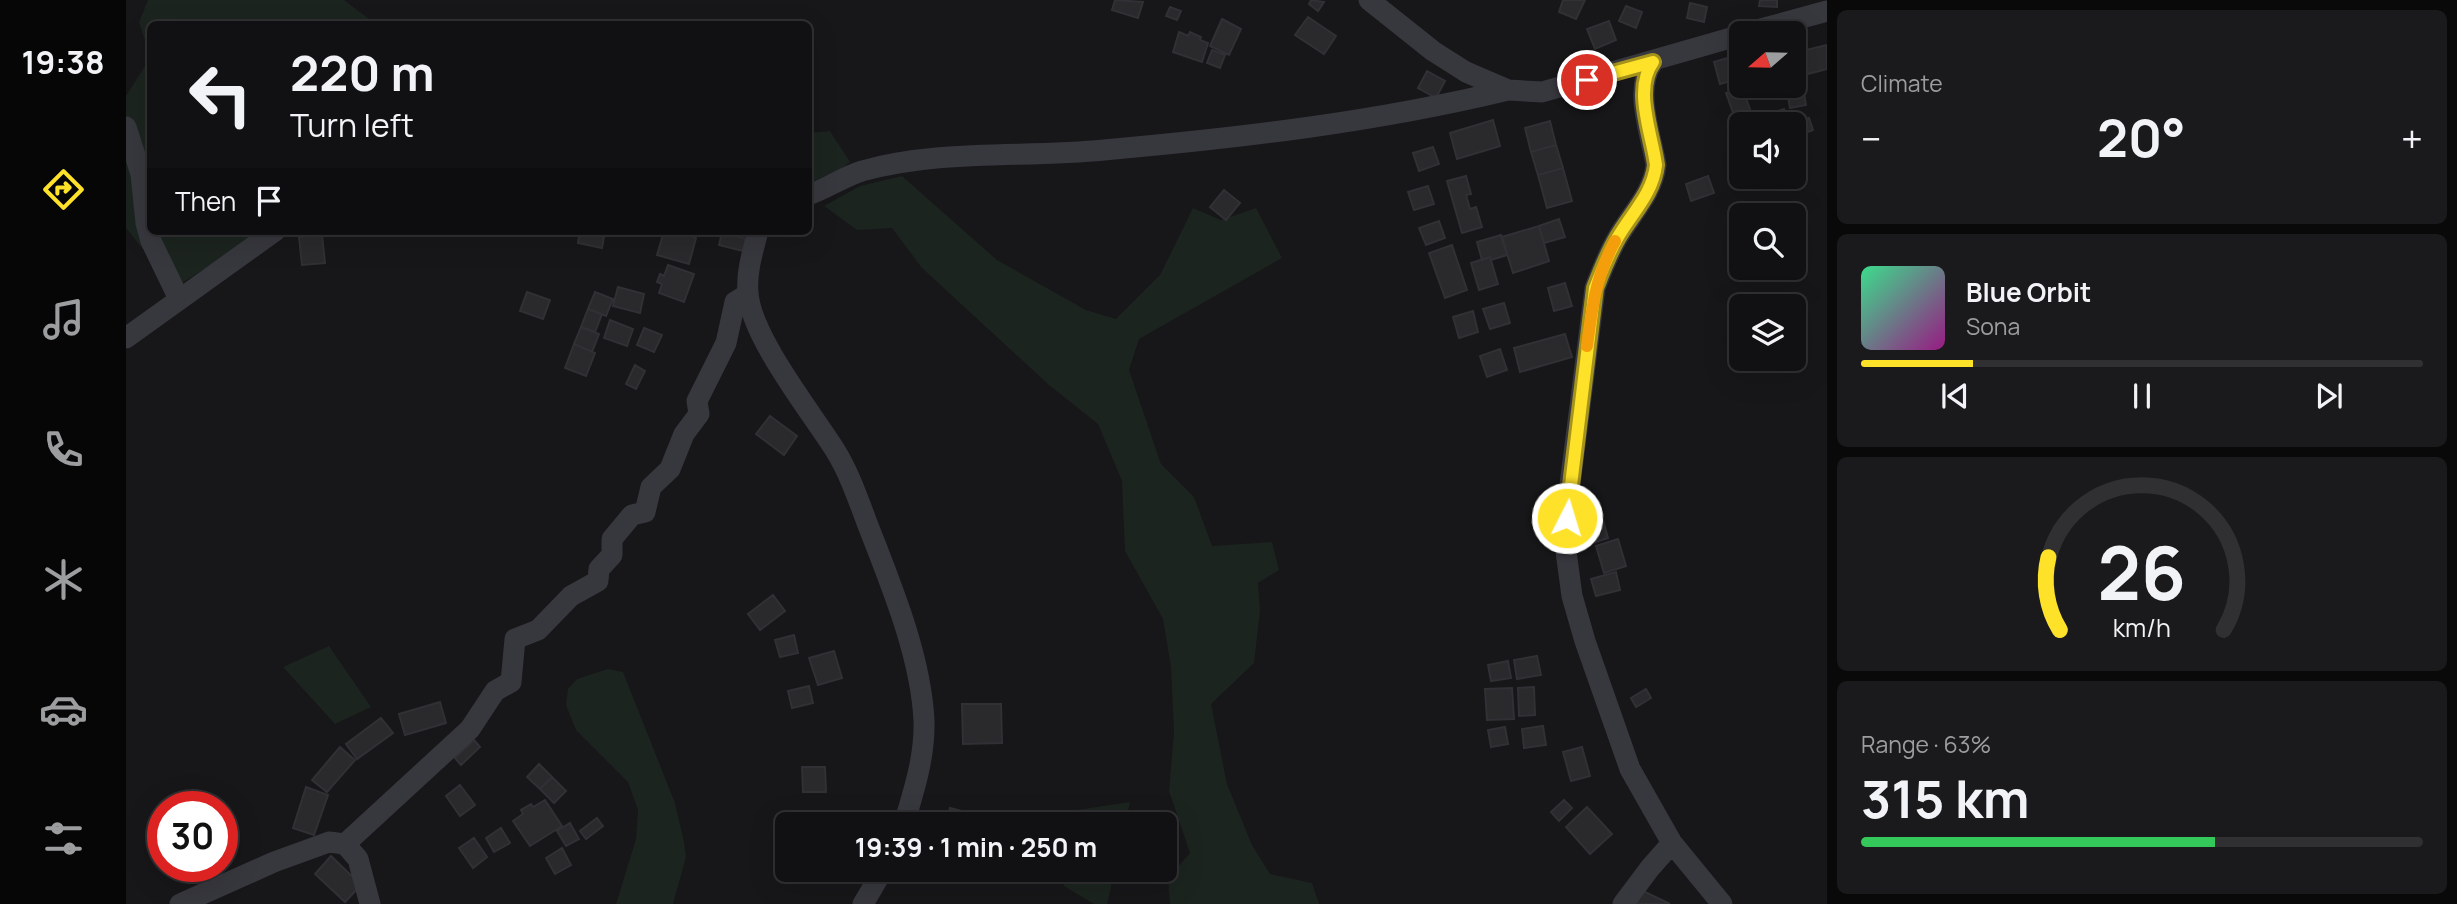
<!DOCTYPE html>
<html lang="en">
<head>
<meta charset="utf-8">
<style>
  body { margin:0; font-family:Manrope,sans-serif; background:#1a191b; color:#f1f3f6; height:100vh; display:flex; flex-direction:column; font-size:26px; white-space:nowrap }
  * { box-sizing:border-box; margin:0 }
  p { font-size:23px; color:#9c9d9f }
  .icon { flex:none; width:38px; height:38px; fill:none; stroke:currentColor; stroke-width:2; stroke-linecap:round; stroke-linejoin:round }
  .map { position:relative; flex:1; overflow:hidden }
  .sheet { display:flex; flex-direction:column; gap:10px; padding:10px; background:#09090a; width:630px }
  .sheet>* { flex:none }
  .guide { position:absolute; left:21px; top:21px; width:665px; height:214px; border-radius:10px; box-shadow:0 7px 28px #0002,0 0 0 2px #303032; background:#111012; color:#f1f3f6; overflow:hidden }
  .needle { width:46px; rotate:250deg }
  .fabs { position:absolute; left:1603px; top:21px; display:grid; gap:14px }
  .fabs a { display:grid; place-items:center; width:77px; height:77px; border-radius:10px; background:#111012; box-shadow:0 7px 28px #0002,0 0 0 2px #303032; font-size:35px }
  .speed { position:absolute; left:21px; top:791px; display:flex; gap:14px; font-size:35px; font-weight:700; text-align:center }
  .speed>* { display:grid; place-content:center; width:91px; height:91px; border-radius:50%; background:#111012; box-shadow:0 7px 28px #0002,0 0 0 2px #303032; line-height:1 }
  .speed .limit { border:10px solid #d22; background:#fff; color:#111 }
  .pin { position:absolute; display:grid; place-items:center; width:60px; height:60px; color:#fff; margin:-30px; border:4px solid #fff; border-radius:50%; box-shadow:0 2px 7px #0007 }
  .me { position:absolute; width:77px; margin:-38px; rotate:5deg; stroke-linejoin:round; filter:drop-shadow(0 0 5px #0008) }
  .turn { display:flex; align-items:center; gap:24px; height:147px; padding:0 28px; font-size:32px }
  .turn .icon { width:91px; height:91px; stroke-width:2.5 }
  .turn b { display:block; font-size:49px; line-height:60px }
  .then { display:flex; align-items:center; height:66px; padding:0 28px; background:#0003; gap:14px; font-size:26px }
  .big { font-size:52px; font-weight:700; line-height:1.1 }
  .sheet .tile { flex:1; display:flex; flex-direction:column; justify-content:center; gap:10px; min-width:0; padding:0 24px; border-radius:10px; background:#1a191b }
  .sheet .dial { align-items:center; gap:0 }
  .dial svg { height:182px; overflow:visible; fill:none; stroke:#303032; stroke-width:7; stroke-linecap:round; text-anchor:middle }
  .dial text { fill:#f1f3f6; stroke:none }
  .song { display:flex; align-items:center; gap:21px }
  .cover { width:84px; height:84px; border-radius:10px; background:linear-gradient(135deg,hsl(150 70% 55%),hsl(310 70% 35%)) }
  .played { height:7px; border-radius:4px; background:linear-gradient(90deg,#fee229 20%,#303032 20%) }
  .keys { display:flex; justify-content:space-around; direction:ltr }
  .heat { display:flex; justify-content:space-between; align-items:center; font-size:38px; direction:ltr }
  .charge { height:10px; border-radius:5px; background:linear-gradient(90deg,#34c759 63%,#303032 0) }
  .trip { position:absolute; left:649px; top:812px; width:402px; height:70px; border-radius:10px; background:#111012; box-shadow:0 7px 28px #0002,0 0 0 2px #303032; font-weight:700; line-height:70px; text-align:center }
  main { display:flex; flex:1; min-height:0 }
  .tab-bar { display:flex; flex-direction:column; width:126px; justify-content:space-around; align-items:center; background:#070607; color:#9c9d9f }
  .tab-bar .icon { width:49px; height:49px }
  .tab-bar .current { color:#fee229 }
  .tab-bar b { font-size:32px; color:#f1f3f6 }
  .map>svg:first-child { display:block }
  .green { fill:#1c241f }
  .building { fill:#2a292c; stroke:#313035; stroke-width:2 }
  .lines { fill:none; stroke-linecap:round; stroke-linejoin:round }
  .minor { stroke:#37373e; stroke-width:21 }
  .route-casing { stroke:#a5931b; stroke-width:18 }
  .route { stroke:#fee229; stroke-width:12 }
  .slow { stroke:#f59e0b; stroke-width:12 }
</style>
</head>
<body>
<main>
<nav class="tab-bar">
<b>19:38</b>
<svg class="icon current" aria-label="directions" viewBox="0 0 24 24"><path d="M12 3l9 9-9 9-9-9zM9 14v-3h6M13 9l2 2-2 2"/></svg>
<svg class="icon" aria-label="music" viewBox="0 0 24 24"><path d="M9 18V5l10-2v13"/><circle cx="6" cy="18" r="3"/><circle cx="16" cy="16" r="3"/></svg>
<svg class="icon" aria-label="phone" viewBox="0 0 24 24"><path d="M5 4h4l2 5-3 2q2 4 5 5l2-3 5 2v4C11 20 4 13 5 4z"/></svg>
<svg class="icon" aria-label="climate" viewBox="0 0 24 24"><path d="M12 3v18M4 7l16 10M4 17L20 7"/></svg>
<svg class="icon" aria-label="car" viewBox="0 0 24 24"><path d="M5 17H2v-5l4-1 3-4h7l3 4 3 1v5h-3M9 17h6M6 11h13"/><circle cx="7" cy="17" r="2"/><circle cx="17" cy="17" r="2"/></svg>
<svg class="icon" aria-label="filters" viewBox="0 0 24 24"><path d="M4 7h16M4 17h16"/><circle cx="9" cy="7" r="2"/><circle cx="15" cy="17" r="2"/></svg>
</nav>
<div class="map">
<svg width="1701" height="904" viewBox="0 0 1701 904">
  <rect width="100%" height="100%" fill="#171618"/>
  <path class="green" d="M22,0H218L250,24H24V55L13,22Z
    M24,58V231H138L48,288L0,228V96Z
    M704,131L724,162L715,169L683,183V133Z
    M776,176L871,260L960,310L990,319L1034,275L1067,208L1095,220L1130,208L1156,258L1013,339L1003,370L1035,464L1068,497L1086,546L1146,542L1153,570L1132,583L1134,611L1128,663L1085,704L1101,784L1126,845L1144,874L1186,883L1193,904H1044L1042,878L1064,853L1043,791L1048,732L1045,667L1037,619L999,551L996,481L972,424L923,385L796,268L766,228L731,230L698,206L734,186Z
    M203,646L245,707L209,724L157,667Z
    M482,669L497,672L549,803L558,842L560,857L547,904H490L510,839L512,810L502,782L450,730L440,705L442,689L451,679Z
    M1004,802L999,824H944V811Z
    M941,870H989L981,904H968L938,886Z"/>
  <path class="building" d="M989,0L1017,2L1012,18L986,10Z
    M1185,0L1198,2L1192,11L1183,4Z
    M1437,0H1459L1450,19L1433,12Z
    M1634,0H1651V7L1633,6Z
    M1564,3L1581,7L1578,22L1561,18Z
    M1500,6L1516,12L1510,28L1493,21Z
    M1044,7L1055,11L1051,20L1040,16Z
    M1182,17L1210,36L1198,54L1169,35Z
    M1096,19L1115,29L1103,55L1084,46Z
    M1483,21L1490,40L1469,49L1461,29Z
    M1053,32L1062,36L1064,32L1075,37L1074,40L1082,43L1076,62L1047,52Z
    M1701,45V69L1682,74L1676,51Z
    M1086,50L1099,55L1094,68L1081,63Z
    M1615,54V78L1594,84L1588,62Z
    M1301,71L1319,81L1310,98L1292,88Z
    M1675,77L1680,105L1664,108L1660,86H1668V78Z
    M1616,87L1626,115L1610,121L1600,93Z
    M1658,109L1663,124H1631L1629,119Z
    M1683,118L1687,130L1669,137L1668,124H1664Z
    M1367,120L1374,146L1331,159L1324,133Z
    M1424,121L1430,145L1405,152L1399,128Z
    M1430,145L1437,168L1412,175L1405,152Z
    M1307,147L1313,164L1293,171L1287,153Z
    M1437,168L1446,201L1421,208L1412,175Z
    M1340,176L1345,194L1340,195L1344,209L1350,207L1356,227L1336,233L1321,181Z
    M1582,176L1588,193L1565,201L1560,184Z
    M1302,186L1308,204L1288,210L1282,192Z
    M1098,190L1114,203L1100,220L1084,207Z
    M1433,219L1439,237L1418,243L1413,226Z
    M1313,221L1319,238L1300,245L1293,228Z
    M1413,226L1423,261L1387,273L1376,237Z
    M454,231H479L476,248L452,243Z
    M538,231H563L562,235L570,238L563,264L531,255Z
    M596,232L620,239L617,251L593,245Z
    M196,235L199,263L176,265L173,237Z
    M1375,235L1381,255L1365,260L1364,257L1356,260L1351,242Z
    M1326,245L1341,290L1319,298L1303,253Z
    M1364,257L1372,284L1353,290L1345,263Z
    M542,265L568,274L558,302L533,293L536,284L531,282L534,274L538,276Z
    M1439,283L1446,306L1428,311L1422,288Z
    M492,287L518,294L514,313L487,306Z
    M401,292L424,300L417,319L394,311Z
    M469,292L487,299L480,316L462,309Z
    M1378,303L1384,323L1364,329L1357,309Z
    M462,309L476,314L469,332L455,327Z
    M1347,311L1352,332L1333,338L1327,317Z
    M484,320L507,329L501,346L478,338Z
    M455,327L473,334L466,352L448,344Z
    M518,328L536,335L528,352L511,345Z
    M1439,334L1446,357L1394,372L1388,348Z
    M448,344L469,353L460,376L439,368Z
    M1374,349L1381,370L1361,377L1354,356Z
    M509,365L519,371L510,389L500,384Z
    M644,416L671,436L658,455L630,434Z
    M1477,520L1482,538L1458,546L1452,528Z
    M1492,539L1500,566L1478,573L1470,546Z
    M1490,572L1494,590L1470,596L1465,579Z
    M647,595L659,611L634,630L622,614Z
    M668,635L672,653L654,657L649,640Z
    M708,651L716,678L692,685L683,658Z
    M1411,656L1415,675L1391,679L1388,660Z
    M1382,661L1385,678L1365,681L1362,665Z
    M683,686L687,703L666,708L662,691Z
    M1408,687L1409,715L1393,716L1392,688Z
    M1386,688L1388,719L1361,720L1359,689Z
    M1520,689L1525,698L1510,707L1505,698Z
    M314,702L320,723L279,735L273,714Z
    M836,704H875L876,743L837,744Z
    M255,718L267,733L231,759L220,744Z
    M1417,726L1420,745L1398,748L1396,729Z
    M1379,727L1382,744L1365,747L1362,730Z
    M348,740L354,747L335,765L329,758Z
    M214,747L229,760L201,792L186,780Z
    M1456,747L1464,776L1445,781L1437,752Z
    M413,764L426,777L414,789L401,777Z
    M676,767H699L700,792H677Z
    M426,777L440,791L428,803L414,789Z
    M334,785L349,805L334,816L320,796Z
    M180,787L202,795L188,835L167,828Z
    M419,800L436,826L404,846L387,821L397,814L395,810L405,804L407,807Z
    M1438,800L1446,808L1433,821L1425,812Z
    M1461,807L1486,834L1464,854L1440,827Z
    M824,808L847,814L845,824H820Z
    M471,818L477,826L460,839L454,831Z
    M444,823L453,839L440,846L431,831Z
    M375,828L384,843L368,852L360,838Z
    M348,838L361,857L347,868L333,848Z
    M436,848L445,865L429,874L420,858Z
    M205,856L235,885L219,902L189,874Z
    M1517,891L1544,904H1511Z"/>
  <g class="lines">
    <path class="minor" d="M1243,0L1307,51L1340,72L1382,90L1416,92L1615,35
      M1620,33L1701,11
      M1527,62C1507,89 1525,134 1530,165C1527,193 1506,213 1492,237C1482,254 1476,270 1469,288L1443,492L1439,544L1446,596L1459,641L1504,769L1546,843L1596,904
      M0,127L15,174L20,223L25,241L53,299
      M682,195C700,189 717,177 736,171C814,149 898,158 978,150C1113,138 1250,122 1382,90
      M632,231C627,251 620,272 622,293C625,337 685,412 709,450C724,474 733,502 743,528C766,587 795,657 798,721C799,757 788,790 778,824
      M0,338L149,231
      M219,844L344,729L369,691L385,682L389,639L412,630L445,596L472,581L473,569L486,555V539L506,515L519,512L525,487L544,469L558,434L573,414L571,401L600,343L609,302L622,294
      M54,904L148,862L203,842L219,844L232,859L244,904
      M737,904L757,870
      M1497,904L1524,868L1546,843"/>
  </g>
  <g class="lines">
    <g class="route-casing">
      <path id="route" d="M1441,518L1469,288C1476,270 1482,254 1492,237C1506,213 1527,193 1530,165C1526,134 1507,89 1527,62L1461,80"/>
    </g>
    <use href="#route" class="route"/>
    <path class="slow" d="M1461,346C1466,307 1470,276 1489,241"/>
  </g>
</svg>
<div class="fabs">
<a><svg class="needle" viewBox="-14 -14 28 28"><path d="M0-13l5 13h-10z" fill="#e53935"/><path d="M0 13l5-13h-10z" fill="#9c9d9f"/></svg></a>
<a><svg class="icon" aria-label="sound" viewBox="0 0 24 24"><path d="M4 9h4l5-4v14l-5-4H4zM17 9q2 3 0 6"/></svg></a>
<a><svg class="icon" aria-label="search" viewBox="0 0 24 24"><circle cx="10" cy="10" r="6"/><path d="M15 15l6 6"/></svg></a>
<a><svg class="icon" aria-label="layers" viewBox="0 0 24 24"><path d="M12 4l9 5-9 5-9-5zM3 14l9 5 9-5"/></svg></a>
</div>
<div class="speed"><div class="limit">30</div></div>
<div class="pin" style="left:1461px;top:80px;background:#d93025"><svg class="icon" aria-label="arrive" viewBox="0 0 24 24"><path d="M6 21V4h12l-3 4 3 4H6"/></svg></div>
<svg class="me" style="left:1441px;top:518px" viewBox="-20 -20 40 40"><circle r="17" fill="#fee229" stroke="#fff" stroke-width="3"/><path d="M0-11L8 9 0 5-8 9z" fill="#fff"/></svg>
<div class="trip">19:39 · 1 min · 250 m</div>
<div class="guide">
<div class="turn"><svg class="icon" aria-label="left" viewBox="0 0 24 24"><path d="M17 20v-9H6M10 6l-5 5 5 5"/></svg><div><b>220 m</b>Turn left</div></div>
<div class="then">Then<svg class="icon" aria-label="arrive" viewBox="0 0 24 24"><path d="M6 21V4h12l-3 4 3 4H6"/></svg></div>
</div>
</div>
<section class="sheet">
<div class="tile"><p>Climate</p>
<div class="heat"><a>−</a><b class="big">20°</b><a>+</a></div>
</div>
<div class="tile">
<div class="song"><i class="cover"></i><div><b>Blue Orbit</b><p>Sona</p></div></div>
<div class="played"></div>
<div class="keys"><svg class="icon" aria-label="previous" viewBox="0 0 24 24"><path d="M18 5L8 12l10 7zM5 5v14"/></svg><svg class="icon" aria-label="pause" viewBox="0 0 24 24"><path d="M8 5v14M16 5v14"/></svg><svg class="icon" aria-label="next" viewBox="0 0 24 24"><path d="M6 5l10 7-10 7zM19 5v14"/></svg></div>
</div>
<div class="tile dial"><svg viewBox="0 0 100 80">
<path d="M14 69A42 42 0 1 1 86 69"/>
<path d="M14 69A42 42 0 0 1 9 37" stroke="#fee229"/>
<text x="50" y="56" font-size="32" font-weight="700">26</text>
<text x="50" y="72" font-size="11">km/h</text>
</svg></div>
<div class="tile"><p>Range · 63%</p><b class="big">315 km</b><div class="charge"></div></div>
</section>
</main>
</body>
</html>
